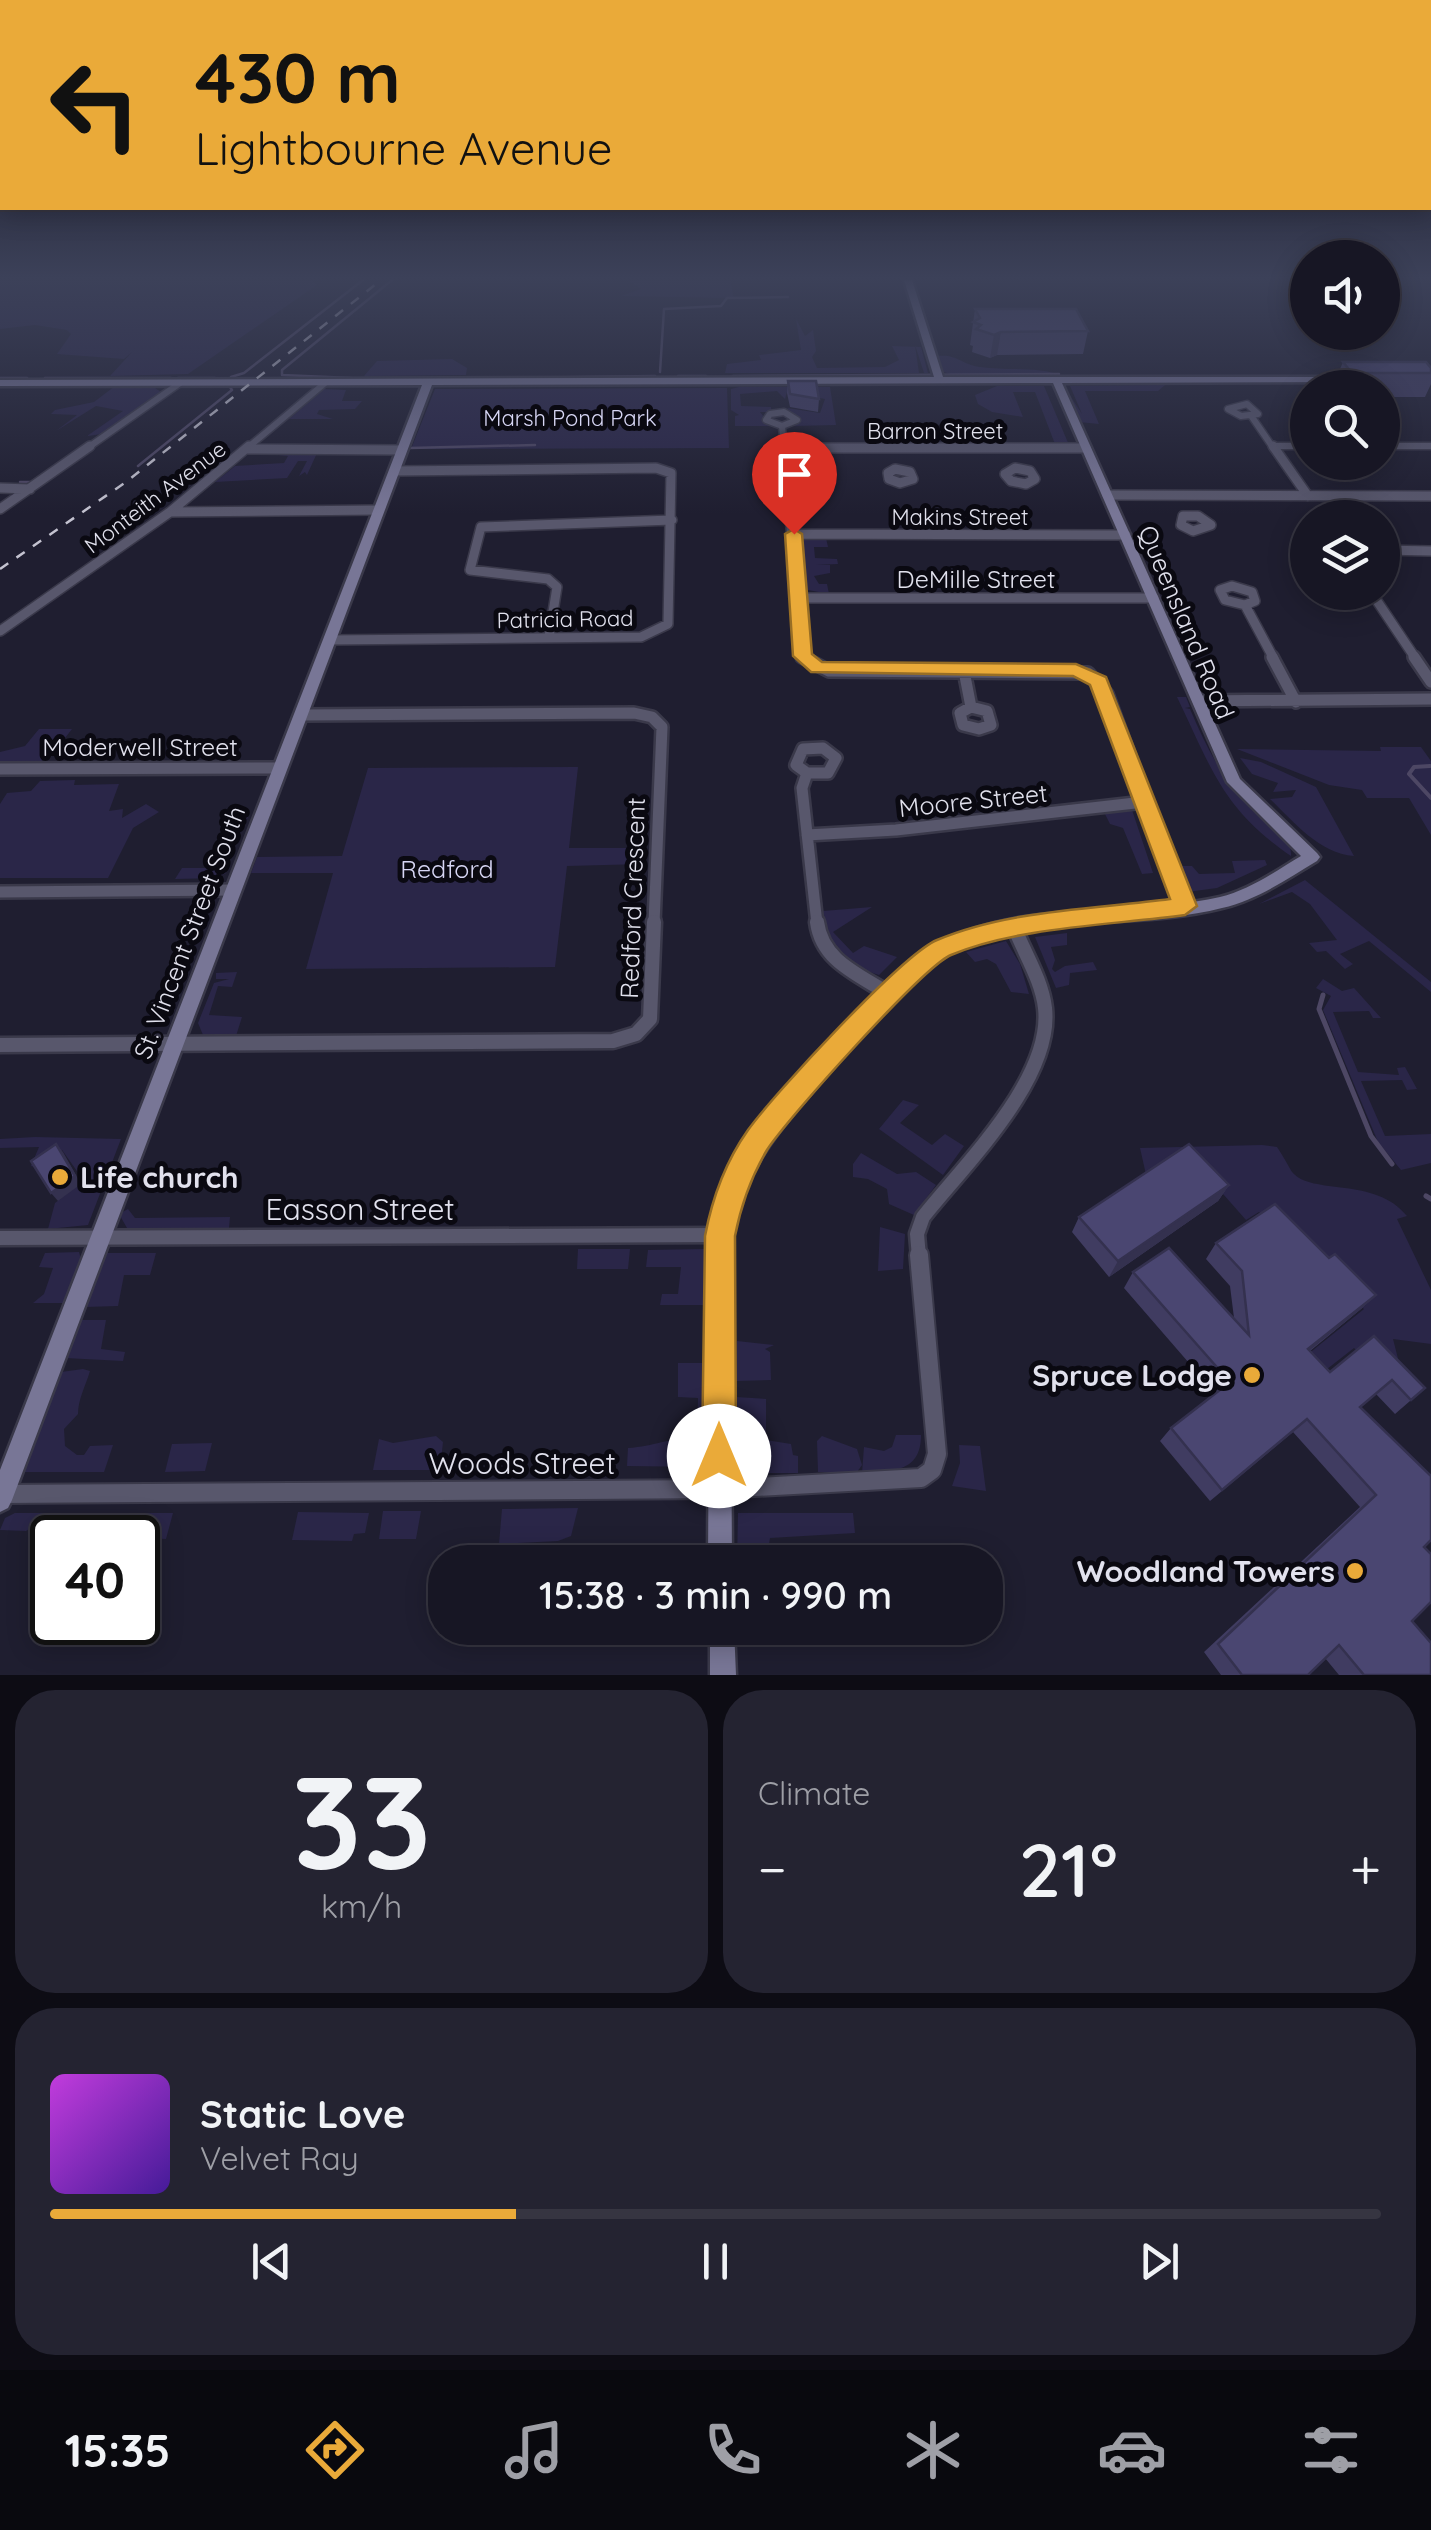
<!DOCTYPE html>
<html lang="en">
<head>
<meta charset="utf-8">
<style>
  body { margin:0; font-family:Quicksand,sans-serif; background:#242331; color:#f1f3f6; height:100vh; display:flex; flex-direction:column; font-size:38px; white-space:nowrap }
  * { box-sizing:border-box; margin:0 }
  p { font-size:32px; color:#9e9fa6 }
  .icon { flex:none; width:55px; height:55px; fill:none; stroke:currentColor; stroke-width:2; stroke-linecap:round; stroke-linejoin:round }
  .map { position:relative; height:1675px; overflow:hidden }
  .panel { display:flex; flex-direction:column; gap:15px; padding:15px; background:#0d0c14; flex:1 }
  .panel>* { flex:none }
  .guide { position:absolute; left:0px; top:0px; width:1432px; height:210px; box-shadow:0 5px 25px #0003,0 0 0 2px #363541; background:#eaaa39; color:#111; overflow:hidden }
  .tools { position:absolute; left:1290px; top:240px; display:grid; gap:20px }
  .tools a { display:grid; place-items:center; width:110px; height:110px; border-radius:50%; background:#171624; box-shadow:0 5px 25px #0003,0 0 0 2px #363541; font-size:50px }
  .speed { position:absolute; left:30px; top:1515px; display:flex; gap:20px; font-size:50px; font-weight:700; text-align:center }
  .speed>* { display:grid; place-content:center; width:130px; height:130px; border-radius:50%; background:#171624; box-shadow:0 5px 25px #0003,0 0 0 2px #363541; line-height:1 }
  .speed .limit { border:5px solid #111; border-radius:15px; background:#fff; color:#111 }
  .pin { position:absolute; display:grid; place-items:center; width:85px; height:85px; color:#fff; margin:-102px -42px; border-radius:50% 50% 50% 0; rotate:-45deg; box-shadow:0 0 10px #0007 }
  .pin .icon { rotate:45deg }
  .me { position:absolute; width:110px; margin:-55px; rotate:0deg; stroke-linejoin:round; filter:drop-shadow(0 0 8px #0008) }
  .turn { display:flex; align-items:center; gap:35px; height:210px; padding:0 30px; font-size:45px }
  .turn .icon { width:130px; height:130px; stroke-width:2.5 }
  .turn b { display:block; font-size:70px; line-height:85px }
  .big { font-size:75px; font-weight:600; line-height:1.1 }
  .panel .card { flex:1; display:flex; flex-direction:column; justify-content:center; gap:15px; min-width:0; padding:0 35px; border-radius:40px; background:#242331 }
  .panel .dial { align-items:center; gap:0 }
  .dial b { font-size:130px; line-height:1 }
  .song { display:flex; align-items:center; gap:30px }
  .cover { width:120px; height:120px; border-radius:15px; background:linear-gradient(135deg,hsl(290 70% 55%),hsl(260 70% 35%)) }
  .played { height:10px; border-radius:5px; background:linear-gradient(90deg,#eaaa39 35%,#363541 35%) }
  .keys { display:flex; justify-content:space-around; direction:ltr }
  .heat { display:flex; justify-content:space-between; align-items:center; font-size:55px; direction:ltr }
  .panel .tiles { flex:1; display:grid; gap:15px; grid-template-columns:1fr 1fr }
  .card:last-child { grid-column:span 2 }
  .trip { position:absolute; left:428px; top:1545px; width:575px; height:100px; border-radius:40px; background:#171624; box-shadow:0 5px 25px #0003,0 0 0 2px #363541; font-weight:600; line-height:100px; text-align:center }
  .tabs { display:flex; height:160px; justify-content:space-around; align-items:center; background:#09090e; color:#9e9fa6 }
  .tabs .icon { width:70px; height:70px }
  .tabs .selected { color:#eaaa39 }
  .tabs b { font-size:45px; color:#f1f3f6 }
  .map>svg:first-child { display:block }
  .green { fill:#2a2648 }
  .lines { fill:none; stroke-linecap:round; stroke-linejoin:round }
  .stream-far2 { stroke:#4d4764; stroke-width:2.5 }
  .stream-far1 { stroke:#4d4764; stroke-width:4 }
  .stream { stroke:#4d4764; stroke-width:5 }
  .street-far4-casing { stroke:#3a394a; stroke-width:9 }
  .street-far3-casing { stroke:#3a394a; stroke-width:12 }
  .street-far2-casing { stroke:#3a394a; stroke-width:16 }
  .street-far1-casing { stroke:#3a394a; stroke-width:19 }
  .street-casing { stroke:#3a394a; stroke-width:22 }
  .secondary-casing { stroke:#3a394a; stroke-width:5 }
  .street-far4 { stroke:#58576c; stroke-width:6 }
  .street-far3 { stroke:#58576c; stroke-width:9 }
  .street-far2 { stroke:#58576c; stroke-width:11 }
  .street-far1 { stroke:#58576c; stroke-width:14 }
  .street { stroke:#58576c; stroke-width:18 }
  .secondary { fill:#787696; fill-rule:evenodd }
  .rail { stroke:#c4c3d0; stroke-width:2.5; stroke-dasharray:10 10; stroke-linecap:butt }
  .wall { fill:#403c61 }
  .shaded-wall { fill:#34314f }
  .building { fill:#4a4671; stroke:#34314f; stroke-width:2.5 }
  .route { fill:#eaaa39; stroke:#986e25; stroke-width:2.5 }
  .poi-dot { fill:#eaaa39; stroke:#0a0911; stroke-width:4 }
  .labels { text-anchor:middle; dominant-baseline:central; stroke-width:10; stroke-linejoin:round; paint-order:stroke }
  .far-park-label { font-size:22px; fill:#d7d6f4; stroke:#0a0911 }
  .far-street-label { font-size:22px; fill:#e1e1ed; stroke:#0a0911 }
  .street-label { font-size:25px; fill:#e1e1ed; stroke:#0a0911 }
  .park-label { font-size:25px; fill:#d7d6f4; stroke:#0a0911 }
  .near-poi-label { font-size:30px; font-weight:bold; fill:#e1e1ed; stroke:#0a0911; text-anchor:end }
  .near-street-label { font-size:30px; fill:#e1e1ed; stroke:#0a0911 }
</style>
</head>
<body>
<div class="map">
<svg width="1431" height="1675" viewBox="0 0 1431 1675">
  <rect width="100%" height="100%" fill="#1f1e30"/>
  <path class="green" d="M0,280H312L317,285L188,374L110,376L132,352L124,359L57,354L71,334L67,330L35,325L0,329Z
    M628,280H730L734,298L621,296L641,289Z
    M796,319L805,336L813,330L816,351L812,357L817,368L885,367L899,360L892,346L921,347L928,373H924L915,345L919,373H725L727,364L761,360L759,355L801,350Z
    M937,356C958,354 960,364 980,367C1007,371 1038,366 1063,376H956L944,372Z
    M452,359L467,368L466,375L364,376L377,361Z
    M1165,385L1158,391H1085L1099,424L1079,422L1065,388L1082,414L1070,386Z
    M115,386H152L161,392L102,434L87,436L123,411L96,406L56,431L77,415L51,414L55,410L94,402Z
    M997,386H1044L1069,445L1055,444L1035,392H1013L1023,417L992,412L978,404L975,395Z
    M739,387H830L836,425L793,426L799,419L787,408L820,413L825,399L787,392L785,399L777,391L740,394L741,406L771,407V412H760L771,426H735V416L739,415L731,410V389Z
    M727,388L729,448L411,449L435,389Z
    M324,389L346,390L342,401H362L355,409L319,410L317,414L333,419H289Z
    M280,452L317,453L307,475L305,472L299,476L307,461H298L287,478L215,482L235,466L284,463L288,456L278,455Z
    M806,538H826L828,547H814L815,558L837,559L838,564L816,565H830V573L814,576L819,584H827L829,594L803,589L798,542Z
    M1177,697H1186L1190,707L1185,708L1190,709C1207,749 1225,785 1258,816C1270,827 1293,839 1291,856C1222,809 1211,767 1177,697Z
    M39,729H72L65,738L52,742L40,764L0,763V752L25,746Z
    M1380,747H1421L1431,761V835L1409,798H1367L1362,790L1329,785L1237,749L1381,751Z
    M1240,758L1261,762L1316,787L1354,856C1319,853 1295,823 1270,799L1292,797L1296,790L1273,792L1278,783L1252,774Z
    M578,767L569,848H644L643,864L567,866L555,967L306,969L333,873H251L257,857L342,856L368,768Z
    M75,780L74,785L119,784L109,811L123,809L122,818L146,804L159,812L133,828L108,878H0V804L7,793L31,791L40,781Z
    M1132,810L1153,873L1142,874L1123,828L1110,824L1104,812Z
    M233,816L248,817L225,867L226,873L217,878L175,879L182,868H211Z
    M1265,860L1267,865L1217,888L1187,892L1175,866H1192L1199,874L1235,873L1232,861Z
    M1305,880L1431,982V992L1369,941L1340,954L1353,964L1345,969L1326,951L1317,952L1309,943L1337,940L1310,904L1292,892L1259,904Z
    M872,907L833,932L853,953L864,946L897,957L879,975C844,964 826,948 823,911Z
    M1067,933V945L1051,947L1055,960L1052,969L1055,972L1065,966L1093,962L1097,970L1070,973L1069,985L1056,988L1035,937Z
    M1006,941L1020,964L1029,994L1011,992L996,964L987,959L975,962L966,952Z
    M237,972L232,987L218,986L209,1015L242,1017L236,1036L203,1035L198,1023L214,983L229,979H216V973Z
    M1323,979L1342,991L1354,988L1381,1018H1373L1369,1011L1333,1012L1358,1072L1399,1075L1397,1068L1405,1067L1417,1089L1407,1090L1402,1080L1361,1081L1385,1136L1431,1134V1163L1401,1170L1378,1142L1323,1010L1331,996L1316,988Z
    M903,1100L919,1105L900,1123L932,1145L945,1134L964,1146L943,1175L879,1129Z
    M35,1137L121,1139L88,1225L48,1229L55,1203L84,1181L62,1150L35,1167L31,1166L39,1147L0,1148V1139Z
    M1262,1145L1277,1147C1282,1154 1289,1167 1292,1172C1312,1196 1375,1176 1407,1216L1397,1219L1431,1290V1344L1393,1339L1403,1378L1394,1385L1354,1348L1313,1380L1302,1359L1364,1309L1259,1212L1246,1220L1201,1169L1147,1179L1140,1148Z
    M861,1153L897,1174L916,1172L936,1185L914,1215L889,1204L887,1189L868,1179L853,1177V1164Z
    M128,1209L135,1218L230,1217L229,1228H127L119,1214Z
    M880,1227L905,1234L903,1269L878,1271Z
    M578,1249H630L628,1269H577Z
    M705,1249L706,1305H660L662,1294H678L681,1267H646L648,1250Z
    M79,1252L81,1259L63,1303H33L44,1294L53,1268L39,1267L45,1253Z
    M107,1253H156L150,1275H124L118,1306L85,1307Z
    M79,1320H106L101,1349L125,1352L123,1361L65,1358Z
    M737,1341L774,1345L765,1349L770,1352L771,1380L736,1381Z
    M678,1363H706V1463L703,1467L627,1466L628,1448C656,1446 670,1437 697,1438L698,1398L678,1397Z
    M83,1369L90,1371C86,1385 78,1399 78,1414L64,1429L65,1446L77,1455H84L90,1446L113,1445L104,1472H24L61,1372Z
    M736,1397L766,1399V1440L791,1444L793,1455L798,1456V1473H749L740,1463Z
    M896,1435H921C921,1473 892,1471 862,1473L864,1447L884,1451L892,1447Z
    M436,1436L443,1442L440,1470H373L379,1439L393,1443Z
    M822,1436L857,1449L862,1465L857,1472H818L817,1441Z
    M212,1443L205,1471L165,1472L172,1444Z
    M959,1445L980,1446L986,1491L952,1486L960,1463Z
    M578,1508L571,1536L558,1541L499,1544L502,1509Z
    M383,1511H421L416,1539H379Z
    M298,1512L369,1513L365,1533L354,1534L352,1541L292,1540Z
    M15,1513H112L102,1537L49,1536L50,1528L41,1522L26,1531L0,1530L5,1518Z
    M128,1513H173L166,1539L121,1537Z
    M738,1513H853L855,1533L770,1538L766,1562H737Z"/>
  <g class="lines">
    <path class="stream-far2" d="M660,372L664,309L721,306L727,298L788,297
      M678,376H706
      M733,376L1059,374
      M231,377L244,373L363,280
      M0,378H27
      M45,378H171
      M178,378H215
      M351,378L282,375V370L392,280
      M365,378H437
      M443,378H458
      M499,378L655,376
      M410,448L535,445
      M138,466L232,390L230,387
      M20,482H30"/>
    <path class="stream-far1" d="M1430,766L1414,767L1409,774L1431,798"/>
    <path class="stream" d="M1323,995L1319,1009L1371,1136L1392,1164
      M1426,1196L1431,1199"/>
    <g class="street-far4-casing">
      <path id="street-far4" d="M1247,404L1258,414L1241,416L1228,409Z
        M784,412L797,420L782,426L766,420L770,414Z
        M1252,417L1274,449
        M782,426L784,449
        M1272,446H1308
        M1382,446H1431
        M785,448H1086
        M86,449L180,383
        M246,449L325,383"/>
    </g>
    <g class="street-far3-casing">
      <path id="street-far3" d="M784,446L802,657L807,659
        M1273,446L1308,496
        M785,448H1086
        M246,449L402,450
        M1015,468L1030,471L1035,479L1026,484L1011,481L1005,474Z
        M895,469L910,472L913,479L900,483L889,479L888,473Z
        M0,488L30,489
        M1107,495L1431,496
        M0,509L90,446
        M170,512L379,510
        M1183,516H1198L1211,525L1193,531L1181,525Z
        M794,534L1126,535
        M1382,550L1431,551
        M1232,586L1252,592L1255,601L1245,605L1225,600L1220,590Z
        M1371,592L1416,659
        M798,598H1154
        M1245,605L1274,659
        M0,631L170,512L249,446
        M549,637L557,587L548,579L470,570L481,527L672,520
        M330,640L641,637L668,624L671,473L656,468L394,471"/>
    </g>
    <g class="street-far2-casing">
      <path id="street-far2" d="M802,657L829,671L1088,673L1107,694L1185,906
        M1272,657L1296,702
        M1414,657L1431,682
        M964,671L971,707
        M1198,701L1431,699
        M971,707L987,711L991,725L979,729L963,725L960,713Z
        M301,715L634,713L652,717L662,727L654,924
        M823,748L836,758L828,773H807L796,765L803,749Z
        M0,769L281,768
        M807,773L802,788L817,924
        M807,835L896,830L1144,802
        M0,892L234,890"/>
    </g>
    <g class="street-far1-casing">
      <path id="street-far1" d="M817,922C822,961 858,974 889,994
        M0,1045L613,1041L636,1034L650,1019L654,922
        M0,1238L720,1235
        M919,1257L917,1234L923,1217C964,1165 1053,1079 1045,1008C1042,981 1025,954 1015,929"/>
    </g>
    <g class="street-casing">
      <path id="street" d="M0,1494L719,1489L921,1478L932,1470L937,1454L919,1255"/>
    </g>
    <g class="secondary-casing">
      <path id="secondary" d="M904,280H912L943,377H1360V381L1357,382L1062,383L1240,779L1317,853L1320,857L1317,861C1287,879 1257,900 1222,908C1132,931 1029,910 945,955C896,982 863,1034 828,1074C781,1128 747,1163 730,1235L732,1562H708L710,1235C729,1158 765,1120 816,1062C852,1023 883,977 929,949C1013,898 1127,918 1220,897C1249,890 1276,871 1301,856L1227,782L1053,383L432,385L12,1500L8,1508L0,1512V1470L422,385L0,386V380L934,377Z
        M710,1628H734L736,1675H710Z"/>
    </g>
    <use href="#street-far4" class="street-far4"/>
    <use href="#street-far3" class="street-far3"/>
    <use href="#street-far2" class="street-far2"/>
    <use href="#street-far1" class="street-far1"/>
    <use href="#street" class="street"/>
    <use href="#secondary" class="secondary"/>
    <path class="rail" d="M0,569L126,482L381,280"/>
  </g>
  <path class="wall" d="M975,309L1088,331L1083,354L997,355L990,358L972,352L973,346L970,345Z
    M1343,362L1431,368V384L1425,397H1382V388H1334L1333,386Z
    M788,381L819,399L818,412L790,407L787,393Z
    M1229,1185L1218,1201L1109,1277L1072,1232L1079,1217Z
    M1216,1243L1329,1258L1376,1295L1361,1309L1310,1351L1330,1372L1374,1336L1425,1388L1395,1414L1376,1394L1360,1407L1424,1547L1412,1621L1431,1675H1339L1325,1658L1308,1675H1221L1204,1652L1360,1507L1293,1432L1210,1501L1160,1441L1171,1428L1215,1393L1124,1288L1133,1272L1234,1318L1230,1286L1206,1259Z"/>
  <path class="shaded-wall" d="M1001,332L997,355L990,358L994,335Z
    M56,1144L63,1152L81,1184L58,1201L51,1193Z
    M1229,1185L1218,1201L1109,1277L1118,1261Z
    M1376,1295L1361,1309L1294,1363L1308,1349Z"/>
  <path class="building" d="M975,309H1076L1088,331L1001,332L994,335L976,329L981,325L973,322L980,318Z
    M1343,362H1426L1431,368V373H1352Z
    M788,381H816L819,399L790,394Z
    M56,1144L75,1176L51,1193L31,1161Z
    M1189,1144L1229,1185L1118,1261L1079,1217Z
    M1275,1204L1329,1258L1335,1254L1376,1295L1308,1349L1330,1372L1374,1336L1425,1388L1411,1400L1392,1380L1360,1407L1431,1476V1540L1424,1547L1431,1554V1602L1412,1621L1431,1643V1675H1364L1339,1645L1308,1675H1242L1218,1644L1376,1495L1307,1419L1222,1490L1171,1428L1230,1382L1133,1272L1169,1248L1249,1335L1242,1271L1216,1243Z"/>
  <linearGradient id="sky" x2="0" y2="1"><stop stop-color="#11101a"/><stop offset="0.54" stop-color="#3c4159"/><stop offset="1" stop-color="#3c4159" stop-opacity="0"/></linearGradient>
  <rect width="1431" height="514" fill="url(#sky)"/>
  <path class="route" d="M794,529L802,534L812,654L822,662L1076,664L1106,677L1197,906L1185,915C1113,925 1017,927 951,955C923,967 786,1120 767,1150C751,1177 741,1205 735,1236L736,1456L731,1468L719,1473L707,1468L702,1456L705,1236C712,1199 726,1161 748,1130C773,1095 903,954 937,940C1008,910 1095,909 1170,899L1090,685L1073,676L811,672L793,656L785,534Z"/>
  <g class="poi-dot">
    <circle cx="60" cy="1177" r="10"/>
    <circle cx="1252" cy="1375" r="10"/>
    <circle cx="1355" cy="1571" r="10"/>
  </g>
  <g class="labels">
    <g class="far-park-label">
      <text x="570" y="418">Marsh Pond Park</text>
    </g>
    <g class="far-street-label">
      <text x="935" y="431">Barron Street</text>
      <text transform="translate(155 497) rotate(-37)">Monteith Avenue</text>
      <text x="960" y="517">Makins Street</text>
      <text transform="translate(565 619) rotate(-1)">Patricia Road</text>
    </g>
    <g class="street-label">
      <text x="976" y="578">DeMille Street</text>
      <text transform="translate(1187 622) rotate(67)">Queensland Road</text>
      <text x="140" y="746">Moderwell Street</text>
      <text transform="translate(973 800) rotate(-6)">Moore Street</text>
      <text transform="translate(632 898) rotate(-88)">Redford Crescent</text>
      <text transform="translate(189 932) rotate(-69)">St. Vincent Street South</text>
    </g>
    <g class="park-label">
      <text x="447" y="868">Redford</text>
    </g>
    <g class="near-poi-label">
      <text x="80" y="1177" text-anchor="start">Life church</text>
      <text x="1232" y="1375">Spruce Lodge</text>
      <text x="1335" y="1571">Woodland Towers</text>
    </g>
    <g class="near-street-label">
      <text x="360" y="1209">Easson Street</text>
      <text x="522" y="1463">Woods Street</text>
    </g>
  </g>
</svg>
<div class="tools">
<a><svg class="icon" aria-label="sound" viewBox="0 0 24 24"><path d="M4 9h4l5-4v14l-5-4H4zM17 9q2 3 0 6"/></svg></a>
<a><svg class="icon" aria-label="search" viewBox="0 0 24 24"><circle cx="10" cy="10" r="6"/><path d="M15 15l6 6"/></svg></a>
<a><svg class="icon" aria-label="layers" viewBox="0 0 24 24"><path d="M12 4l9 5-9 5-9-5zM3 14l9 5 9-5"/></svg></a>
</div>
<div class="speed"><div class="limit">40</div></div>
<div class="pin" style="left:794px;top:534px;background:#d93025"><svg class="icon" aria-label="arrive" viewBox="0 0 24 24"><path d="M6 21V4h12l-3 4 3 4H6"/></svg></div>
<svg class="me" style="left:719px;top:1456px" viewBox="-20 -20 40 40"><circle r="19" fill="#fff"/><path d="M0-13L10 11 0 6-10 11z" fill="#eaaa39"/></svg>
<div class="trip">15:38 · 3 min · 990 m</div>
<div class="guide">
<div class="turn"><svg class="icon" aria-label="left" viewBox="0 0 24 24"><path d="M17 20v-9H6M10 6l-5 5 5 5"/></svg><div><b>430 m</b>Lightbourne Avenue</div></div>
</div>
</div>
<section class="panel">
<div class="tiles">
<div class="card dial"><b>33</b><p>km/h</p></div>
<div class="card"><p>Climate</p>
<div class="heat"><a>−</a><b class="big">21°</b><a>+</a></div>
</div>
<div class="card">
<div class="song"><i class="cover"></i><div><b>Static Love</b><p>Velvet Ray</p></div></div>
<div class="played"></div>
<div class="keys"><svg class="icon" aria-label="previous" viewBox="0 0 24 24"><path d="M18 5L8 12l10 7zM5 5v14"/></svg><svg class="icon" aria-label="pause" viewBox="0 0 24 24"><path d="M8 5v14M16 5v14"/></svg><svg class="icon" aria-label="next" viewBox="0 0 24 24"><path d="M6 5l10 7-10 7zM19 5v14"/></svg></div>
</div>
</div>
</section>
<nav class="tabs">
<b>15:35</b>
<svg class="icon selected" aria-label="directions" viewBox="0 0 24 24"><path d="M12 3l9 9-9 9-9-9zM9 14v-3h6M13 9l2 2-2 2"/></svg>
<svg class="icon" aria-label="music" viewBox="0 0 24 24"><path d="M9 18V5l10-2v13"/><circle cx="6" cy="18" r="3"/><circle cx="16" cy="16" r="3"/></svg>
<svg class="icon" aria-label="phone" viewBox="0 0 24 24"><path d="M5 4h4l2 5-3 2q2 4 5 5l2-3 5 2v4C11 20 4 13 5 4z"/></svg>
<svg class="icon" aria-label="climate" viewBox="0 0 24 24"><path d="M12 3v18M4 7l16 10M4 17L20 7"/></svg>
<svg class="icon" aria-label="car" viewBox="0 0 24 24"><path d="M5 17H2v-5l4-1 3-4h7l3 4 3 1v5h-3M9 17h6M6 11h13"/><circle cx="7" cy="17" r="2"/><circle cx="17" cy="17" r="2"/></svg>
<svg class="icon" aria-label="filters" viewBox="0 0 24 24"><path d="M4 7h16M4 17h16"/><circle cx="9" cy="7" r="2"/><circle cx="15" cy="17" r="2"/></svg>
</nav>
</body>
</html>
